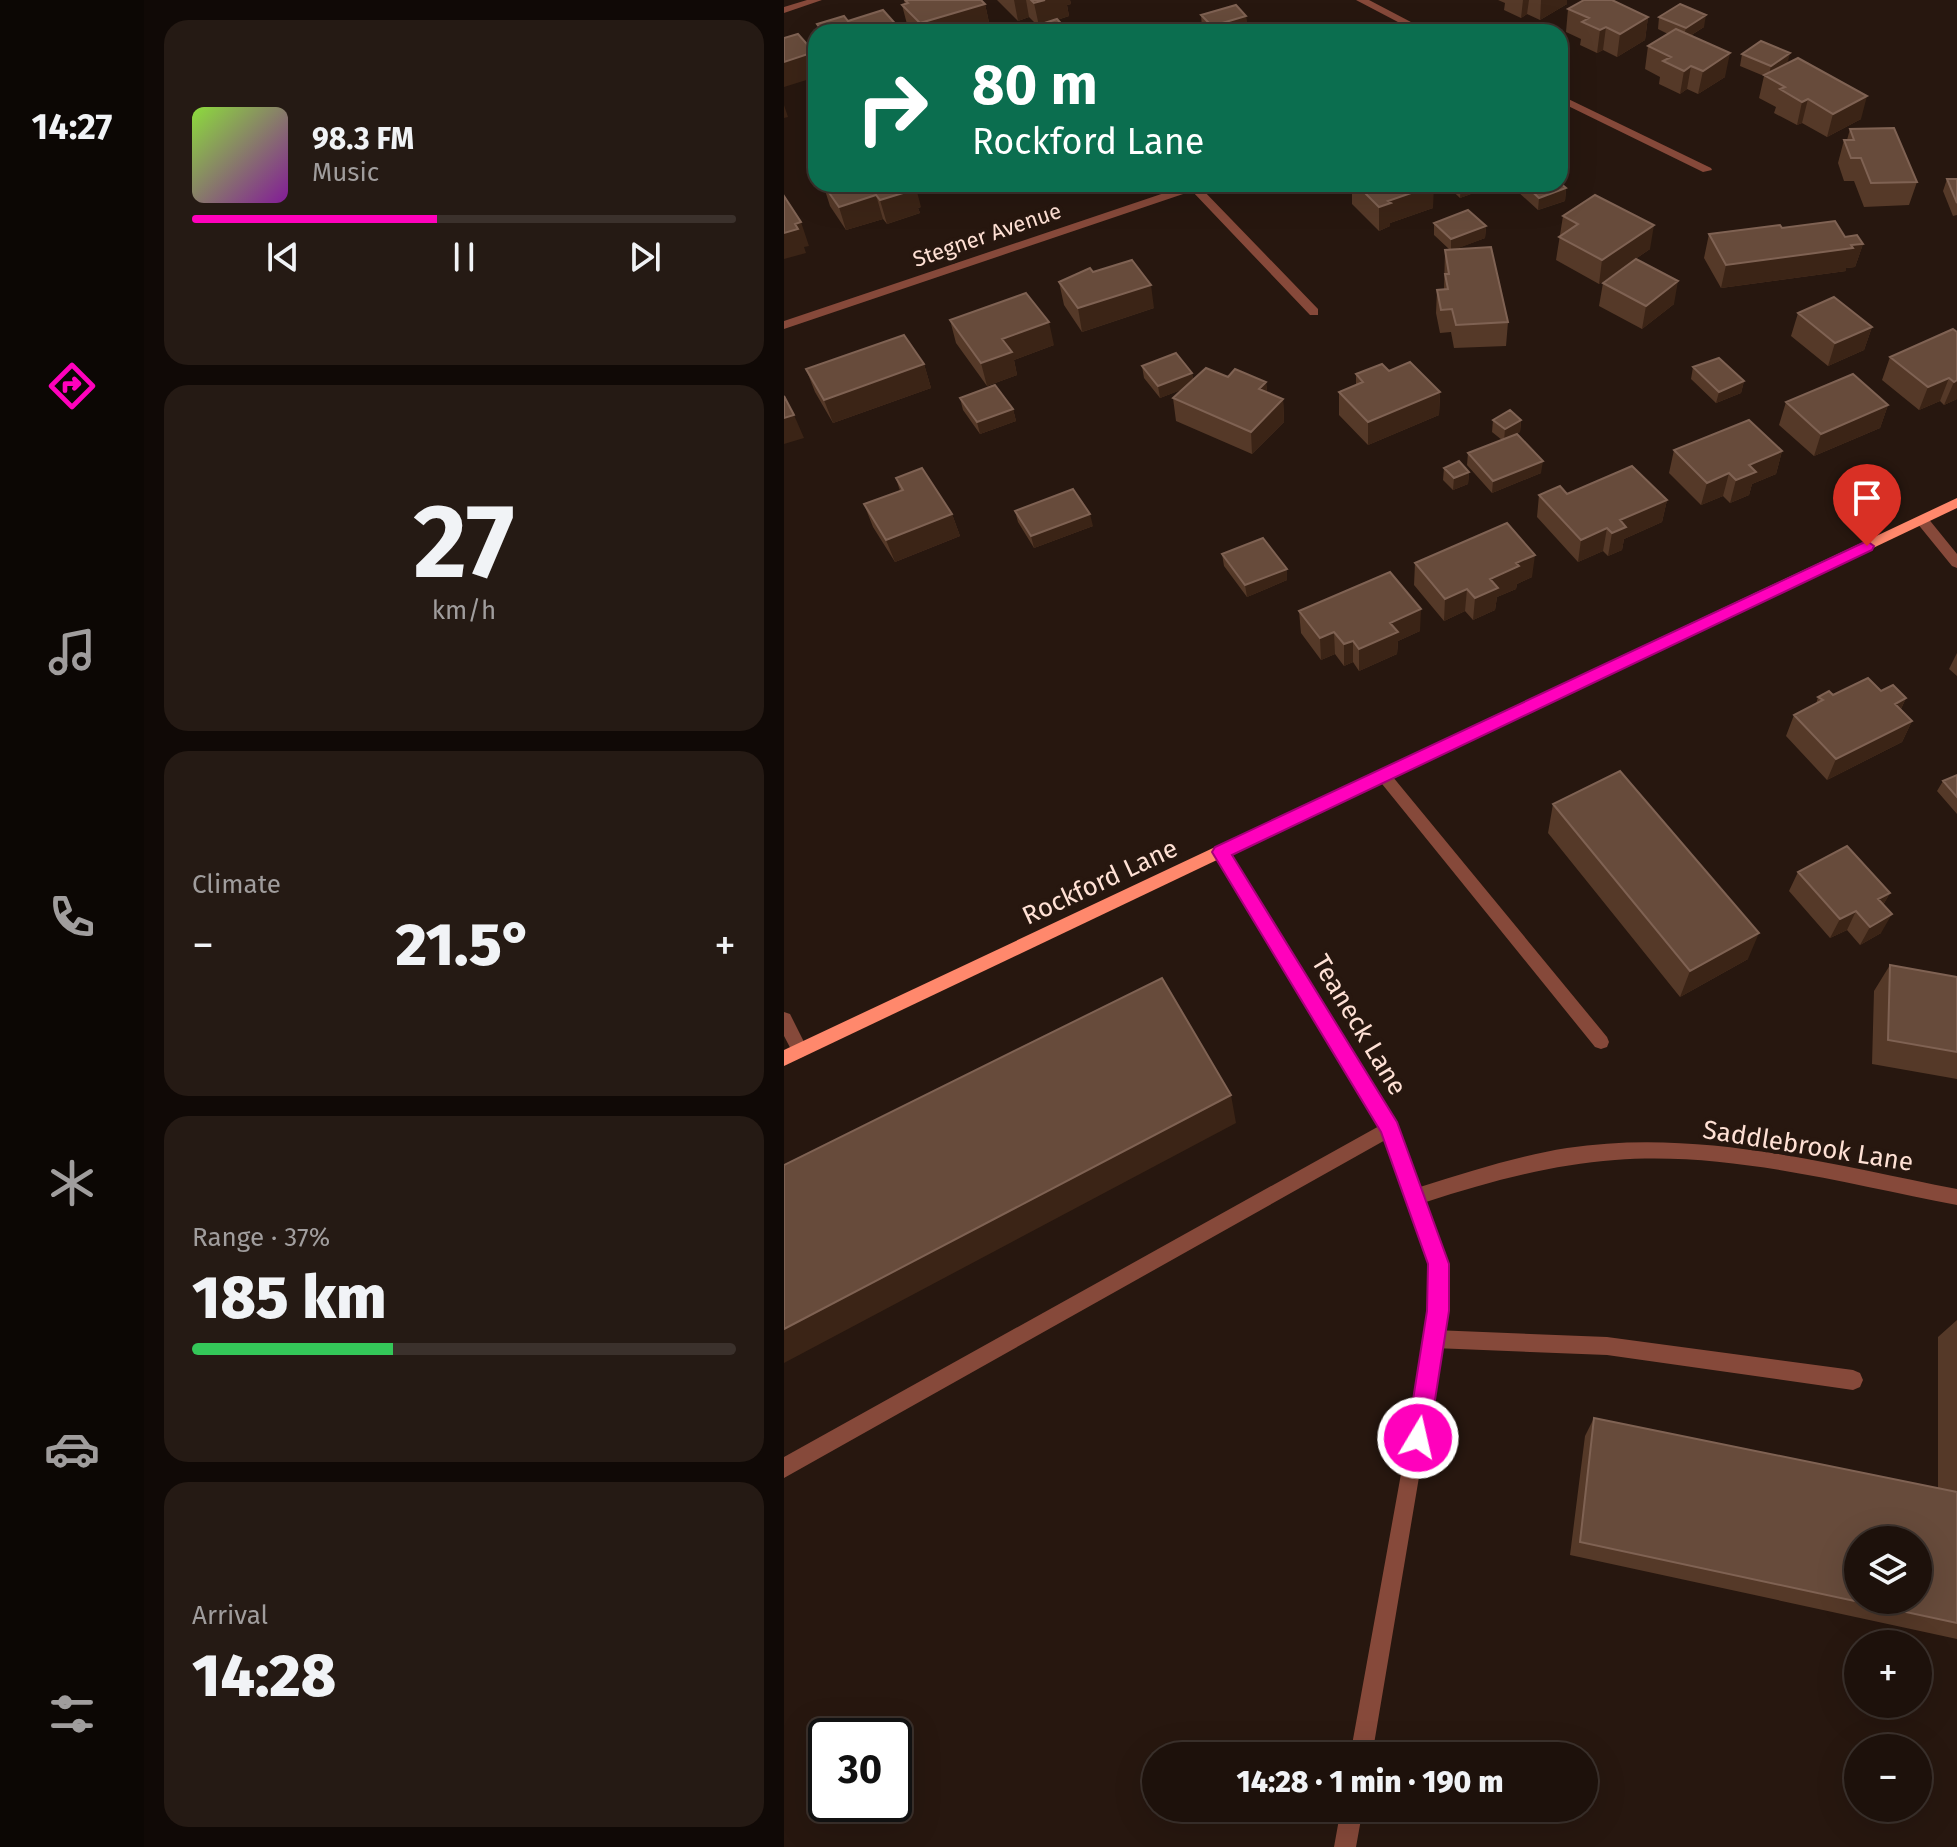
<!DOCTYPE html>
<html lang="en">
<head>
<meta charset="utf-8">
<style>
  body { margin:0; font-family:"Fira Sans",sans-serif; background:#251a14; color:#f1f3f6; height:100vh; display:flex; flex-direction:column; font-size:30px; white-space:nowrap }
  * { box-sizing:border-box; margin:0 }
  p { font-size:26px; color:#a09d9d }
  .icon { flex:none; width:44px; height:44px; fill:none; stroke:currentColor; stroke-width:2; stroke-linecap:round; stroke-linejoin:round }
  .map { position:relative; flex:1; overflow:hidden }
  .drawer { display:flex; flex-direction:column; gap:20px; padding:20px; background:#100906; width:640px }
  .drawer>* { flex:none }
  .hud { position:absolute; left:24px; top:24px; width:760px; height:168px; border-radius:24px; box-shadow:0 8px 32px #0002,0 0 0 2px #3b312c; background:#0b6e4f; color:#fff; overflow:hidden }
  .tools { position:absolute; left:1060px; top:1526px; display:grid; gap:16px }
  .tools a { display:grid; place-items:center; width:88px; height:88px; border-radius:50%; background:#1d110b; box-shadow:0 8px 32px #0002,0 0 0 2px #3b312c; font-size:40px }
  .speed { position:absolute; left:24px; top:1718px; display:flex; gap:16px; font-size:40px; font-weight:700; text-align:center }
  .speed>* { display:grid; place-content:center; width:104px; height:104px; border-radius:50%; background:#1d110b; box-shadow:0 8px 32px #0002,0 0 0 2px #3b312c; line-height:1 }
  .speed .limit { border:4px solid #111; border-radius:12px; background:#fff; color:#111 }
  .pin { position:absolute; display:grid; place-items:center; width:68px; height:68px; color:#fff; margin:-82px -34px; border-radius:50% 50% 50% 0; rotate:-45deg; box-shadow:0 0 8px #0007 }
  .pin .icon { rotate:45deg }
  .me { position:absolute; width:88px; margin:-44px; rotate:9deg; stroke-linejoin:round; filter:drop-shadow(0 0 6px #0008) }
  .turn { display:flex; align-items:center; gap:28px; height:168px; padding:0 32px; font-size:36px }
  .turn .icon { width:104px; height:104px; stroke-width:2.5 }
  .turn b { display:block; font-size:56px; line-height:68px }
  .big { font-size:60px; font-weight:800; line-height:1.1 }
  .drawer .tile { flex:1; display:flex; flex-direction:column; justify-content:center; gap:12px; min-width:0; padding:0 28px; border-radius:24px; background:#251a14 }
  .drawer .dial { align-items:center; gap:0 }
  .dial b { font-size:104px; line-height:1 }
  .song { display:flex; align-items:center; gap:24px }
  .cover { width:96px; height:96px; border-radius:12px; background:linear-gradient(135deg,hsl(90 70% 55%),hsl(290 70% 35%)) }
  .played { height:8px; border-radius:4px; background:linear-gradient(90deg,#ff01bc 45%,#3b312c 45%) }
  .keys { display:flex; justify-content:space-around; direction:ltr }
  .heat { display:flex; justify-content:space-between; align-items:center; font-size:44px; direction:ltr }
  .charge { height:12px; border-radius:6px; background:linear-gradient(90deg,#34c759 37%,#3b312c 0) }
  .trip { position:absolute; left:358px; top:1742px; width:456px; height:80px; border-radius:40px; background:#1d110b; box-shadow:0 8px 32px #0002,0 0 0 2px #3b312c; font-weight:800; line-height:80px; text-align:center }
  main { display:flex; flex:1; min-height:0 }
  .menu { display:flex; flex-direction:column; width:144px; justify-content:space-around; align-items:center; background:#0c0704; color:#a09d9d }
  .menu .icon { width:56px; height:56px }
  .menu .active { color:#ff01bc }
  .menu b { font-size:36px; color:#f1f3f6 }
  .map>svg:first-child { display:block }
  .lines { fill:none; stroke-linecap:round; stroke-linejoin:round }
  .service { fill:#86493a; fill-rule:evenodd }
  .minor { fill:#86493a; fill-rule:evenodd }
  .secondary { fill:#ff886c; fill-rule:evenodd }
  .wall { fill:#553928 }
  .shaded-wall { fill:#3b2416 }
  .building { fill:#674b3b; stroke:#7f6253; stroke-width:2; fill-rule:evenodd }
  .route { fill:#ff01bc; stroke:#a6017a; stroke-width:2 }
  .labels { text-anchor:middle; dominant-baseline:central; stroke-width:8; stroke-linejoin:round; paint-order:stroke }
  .far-street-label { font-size:22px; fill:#ffe1d5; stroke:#27170f }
  .street-label { font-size:26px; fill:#ffe1d5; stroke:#27170f }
</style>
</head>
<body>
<main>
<nav class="menu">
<b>14:27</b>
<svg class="icon active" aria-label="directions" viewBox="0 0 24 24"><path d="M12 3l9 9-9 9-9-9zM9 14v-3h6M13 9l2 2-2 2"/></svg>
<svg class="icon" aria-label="music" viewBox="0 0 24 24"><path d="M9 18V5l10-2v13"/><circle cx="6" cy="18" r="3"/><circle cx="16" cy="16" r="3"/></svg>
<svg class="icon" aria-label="phone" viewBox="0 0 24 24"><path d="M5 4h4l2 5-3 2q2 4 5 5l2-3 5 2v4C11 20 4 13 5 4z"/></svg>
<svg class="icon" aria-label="climate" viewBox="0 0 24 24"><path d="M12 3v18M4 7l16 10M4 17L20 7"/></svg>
<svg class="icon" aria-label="car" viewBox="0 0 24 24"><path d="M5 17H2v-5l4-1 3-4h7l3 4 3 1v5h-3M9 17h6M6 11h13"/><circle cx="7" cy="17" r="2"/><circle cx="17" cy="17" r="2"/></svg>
<svg class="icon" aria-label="filters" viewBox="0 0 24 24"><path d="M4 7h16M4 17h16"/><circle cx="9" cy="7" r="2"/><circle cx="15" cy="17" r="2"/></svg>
</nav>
<section class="drawer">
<div class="tile">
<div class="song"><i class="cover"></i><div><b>98.3 FM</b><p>Music</p></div></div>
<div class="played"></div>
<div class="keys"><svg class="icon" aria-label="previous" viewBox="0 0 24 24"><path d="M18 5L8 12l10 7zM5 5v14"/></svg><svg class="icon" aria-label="pause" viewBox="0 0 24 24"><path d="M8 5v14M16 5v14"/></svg><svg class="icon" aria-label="next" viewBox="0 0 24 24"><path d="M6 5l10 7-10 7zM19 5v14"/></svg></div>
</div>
<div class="tile dial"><b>27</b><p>km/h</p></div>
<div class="tile"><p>Climate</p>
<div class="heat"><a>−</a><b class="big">21.5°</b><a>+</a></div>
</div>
<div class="tile"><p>Range · 37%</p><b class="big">185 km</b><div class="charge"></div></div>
<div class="tile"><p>Arrival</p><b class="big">14:28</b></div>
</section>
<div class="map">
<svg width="1173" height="1847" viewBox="0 0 1173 1847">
  <rect width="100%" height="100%" fill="#27170f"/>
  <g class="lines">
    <path class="service" d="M1138,515L1143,517L1173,554V568L1168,566L1133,523L1131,520Z
      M599,769L604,771L823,1037L825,1042L823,1047L817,1049L811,1047L594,779L592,775L594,771Z
      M0,1012L6,1014L24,1050L22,1055L16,1058L10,1055L0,1036Z
      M606,1120L612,1122L615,1128L612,1134L0,1478V1457Z
      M650,1330L823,1337L1069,1370L1076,1373L1079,1380L1076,1387L1069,1390L823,1355L650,1348L643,1346L641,1339L643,1332Z"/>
    <path class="minor" d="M23,0H38L0,13V7Z
      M572,0H585L646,32H633Z
      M776,95L927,168L928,170L919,172L776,102Z
      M407,184H423L417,188L534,309V315H526L408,191L0,329V321Z
      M437,846L442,847L612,1122L636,1187C684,1172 733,1156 783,1148C914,1128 1045,1164 1173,1189V1205C1062,1184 945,1151 831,1160C765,1165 704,1182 642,1202L664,1264L663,1311L588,1756H566L632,1391L645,1311L646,1264L599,1132L432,857L429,852L432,847Z
      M557,1808H579L572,1847H550Z"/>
    <path class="secondary" d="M1173,498V508L0,1066V1050Z"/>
  </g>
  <path class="wall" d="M120,0L201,4L206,27L189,32H129L124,28L118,5L121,4Z
    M213,0H286L287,4L283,5L285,16L273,20L285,32H236V31L253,25L245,17L234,21Z
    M714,0H783V4L756,20L743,14L737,18L720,10L721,3Z
    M784,9L864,17L861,40L833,57L819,50L813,53L796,45L797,39L782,32Z
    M417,15L462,16L463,28L449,32H423L418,27Z
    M875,17L920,27L906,36L941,77L914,94L903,89L896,94L875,84L876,77L861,69L864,46L884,34L874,29Z
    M958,54L1004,63L1077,119L1043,137L1018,123L1013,125L990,113L992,107L975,98L980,76L956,66Z
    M1066,129L1133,182L1125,205L1080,207L1070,181H1060L1054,163L1060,140H1063Z
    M1163,179H1173V215L1169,216L1159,191Z
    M39,184L137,207L134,208L136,213L103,224L99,219L62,230L46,206Z
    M568,184H649V208L606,223V226L595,231L568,204Z
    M661,184H714L676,198Z
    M733,184H776L782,188L781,201L754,210L733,191Z
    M779,216L866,249L815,284L772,260Z
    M650,223L702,226L701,238L671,249L724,322L722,346L670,348L667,332L656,333L652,313L653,290L660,289L661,250L665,249L650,235Z
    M998,228L1061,237L1079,244L1071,267L1062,268V271L937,288L920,258L925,234Z
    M309,272L370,308L298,332L280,305L275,282Z
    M819,283L890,304L858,329L815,306Z
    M1014,313L1088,327L1080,350L1044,366L1007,336Z
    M166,320L270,345L230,360L233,375L203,386L172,343Z
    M1173,332V399L1160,405L1156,401L1135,410L1098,380L1106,357Z
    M140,364L147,388L49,423L31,392L22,369Z
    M358,366L408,373L409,379L444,377L482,382L483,393L499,399L500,422L468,454L392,421L389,398L399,389L376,398L360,378Z
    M909,367L960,381L957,393L932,403L907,379Z
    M605,371L656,392L655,415L584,445L555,415V392L572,385V374Z
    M176,398L229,409L232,421L196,434L179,410Z
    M1002,402L1104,405L1096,428L1030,456L995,425Z
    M709,420H737L736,432L730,435L757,473L708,493L683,465L684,453L718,440L708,432Z
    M890,450L998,451L992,474L968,484L965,495L946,503L939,496L917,505L885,473Z
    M660,468L685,472L684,484L669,490L659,480Z
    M112,478L168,514L176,536L111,562L89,527L80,504L116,491Z
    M783,494L883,500L878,522L840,539L838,550L824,556L819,551L794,562L753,517L755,495Z
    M231,511L309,526L250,548L234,522Z
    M438,554L503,569V580L463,597L440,566Z
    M631,563L748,577L733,584L732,589L713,597L711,610L689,620L681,611L660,621L630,585Z
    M515,611L636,631L614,641L613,654L575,671L569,662L560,666L551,654L537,660L517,633Z
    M1173,653V676L1165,669Z
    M1097,691L1122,698L1117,709L1128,721L1118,742L1043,780L1002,736L1010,715L1032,704L1034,697Z
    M1173,775V814L1153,791L1159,781Z
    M769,804L964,959L896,997L764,833Z
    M1014,872L1106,893L1099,905L1097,933L1076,945L1063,930L1046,938L1005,891Z
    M1106,965L1173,977V1079L1088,1064L1090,991Z
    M1173,1320V1639L786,1555L801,1436L810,1418L1154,1488V1337Z"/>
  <path class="shaded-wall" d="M230,0H242L245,17L234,21Z
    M261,0H286L287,4L283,5L285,16L255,26L250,3Z
    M739,0H745L743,14L737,18Z
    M757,0H783V4L756,20Z
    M201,4L206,27L189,32H139L136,23Z
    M922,15L920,27L899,40L902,28Z
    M462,16L463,28L449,32H428V26Z
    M864,17L861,40L833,57L836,34Z
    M822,27L819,50L813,53L816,30Z
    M30,52L32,59V77L0,87V62Z
    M946,53L941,77L914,94L919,71Z
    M1006,53L1003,65L984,78L987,66Z
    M907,66L903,89L896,94L900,71Z
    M1083,96L1077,119L1043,137L1049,114Z
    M1024,99L1018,123L1013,125L1018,102Z
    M0,105L4,117L0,118Z
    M131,184L137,207L134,208L136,213L103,224L96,200L125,185Z
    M179,184H207L181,192Z
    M677,184H714L676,198Z
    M650,185L649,208L606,223V226L595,231V207L604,201Z
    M782,188L781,201L754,210L755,198Z
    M92,195L99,219L62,230L55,207Z
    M17,222L25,246L20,247L22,253L0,259V233L11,224Z
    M870,225L866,249L815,284L818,260Z
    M702,226L701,238L667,251V239Z
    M1079,244L1071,267L1062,268V271L937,288L942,265Z
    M894,281L890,304L858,329L862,306Z
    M367,285L370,308L298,332L294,308Z
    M265,322L270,345L230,360L233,375L203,386L197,363L218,339Z
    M1088,327L1080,350L1044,366L1051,343Z
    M140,364L147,388L49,423L40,400Z
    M408,373L410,385L376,398L374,386Z
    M1165,378L1156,401L1135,410L1144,387Z
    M1173,380V399L1160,405L1170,382Z
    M960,381L957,393L932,403L935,392Z
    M482,382L484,405L475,389Z
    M656,392L655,415L584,445V422Z
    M499,399L500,422L468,454L467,432Z
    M1104,405L1096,428L1030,456L1037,434Z
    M229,409L232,421L196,434L193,422Z
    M10,415L20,438L0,444V418Z
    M737,420L736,432L720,441L721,429Z
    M998,451L992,474L968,484L965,495L946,503L952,480L965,465Z
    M759,461L757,473L708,493L709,481Z
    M685,472L684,484L669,490L670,478Z
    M945,473L939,496L917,505L923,483Z
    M883,500L878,522L840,539L838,550L824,556L828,533L836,520Z
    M168,514L176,536L111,562L102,540Z
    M306,514L309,526L250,548L247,536Z
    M823,528L819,551L794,562L797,540Z
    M751,555L748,577L733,584L732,589L713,597L711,610L689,620L691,598L706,579L732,563Z
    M503,569V580L463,597L461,585Z
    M683,589L681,611L660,621L661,599Z
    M637,609L636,631L614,641L613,654L575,671V649L606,623Z
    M550,632L551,654L537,660L536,638Z
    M569,641V662L560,666V644Z
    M1122,698L1112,719L1111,704Z
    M1128,721L1118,742L1043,780L1052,759Z
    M1106,893L1095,912L1094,899Z
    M1072,911L1063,930L1046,938L1056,919Z
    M1108,914L1097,933L1076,945L1086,927Z
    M975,933L964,959L896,997L906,971Z
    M447,1095L452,1123L0,1363V1329Z"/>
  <path class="building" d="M121,0H197L201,4L136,23L118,5L124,3Z
    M247,0H261L250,3Z
    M800,0H828L864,17L836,34L822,27L816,30L798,22L805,18L784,9Z
    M896,4L922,15L902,28L875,17Z
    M452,5L462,16L428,26L417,15Z
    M99,10L116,29L104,32H39L33,24L60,16L64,21Z
    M273,19L285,32H237L236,31Z
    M529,27L535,32H514Z
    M892,29L946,53L919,71L907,66L900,71L879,61L887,57L864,46Z
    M14,34L30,52L0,62V38Z
    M977,41L1006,53L987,66L958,54Z
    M1014,58L1083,96L1049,114L1024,99L1018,102L996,89L1001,87L980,75Z
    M1110,128L1133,182L1087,183L1077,158H1067L1060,140H1070L1066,129Z
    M1163,179H1173V203Z
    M776,183L782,188L755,198L740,184Z
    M39,184H129L125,185L129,190L96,200L92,195L55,207Z
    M572,184H649L650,185L604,201L607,203L595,207Z
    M811,195L870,225L818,260L775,237L794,224L779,216Z
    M0,196L17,222L11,224L14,229L0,233Z
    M684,210L702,226L667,239L650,223Z
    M1051,221L1061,237L1073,235L1079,244L1067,245L1069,248L942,265L925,234L996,225L998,228Z
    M707,247L724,322L672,325L668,309L657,310L653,290L664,289L661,274H665L661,250Z
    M852,259L894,281L862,306L819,283Z
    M348,260L367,285L294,308L275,282L306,268L309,272Z
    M242,293L265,322L218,339L228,352L197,363L166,320Z
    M1050,297L1088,327L1051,343L1014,313Z
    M1169,329L1173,332V380L1170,382L1165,378L1144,387L1106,357Z
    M120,335L140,364L40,400L22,369Z
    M392,353L408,373L374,386L358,366Z
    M935,358L960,381L935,392L909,367Z
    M626,362L656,392L584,422L555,392L579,382L572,374L598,364L605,371Z
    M422,368L444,377L451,369L482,382L475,389L499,399L467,432L389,398Z
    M1069,374L1104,405L1037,434L1002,402Z
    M211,385L229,409L193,422L176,398Z
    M0,396L10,415L0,418Z
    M726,410L737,420L721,429L709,420Z
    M965,420L998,451L965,465L972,472L952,480L945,473L923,483L890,450Z
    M733,434L759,461L709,481L684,453Z
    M675,461L685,472L670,478L660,468Z
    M848,466L883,500L836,520L842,527L828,533L823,528L797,540L755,495L776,486L783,494Z
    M138,468L168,514L102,540L80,504L119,490L112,478Z
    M289,489L306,514L247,536L231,511Z
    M723,523L751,555L732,563L735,566L706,579L714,588L691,598L683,589L661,599L631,563Z
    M479,538L503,569L461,585L438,554Z
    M606,572L637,609L606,623L614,632L575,649L569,641L560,644L550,632L536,638L515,611Z
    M1084,678L1097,691L1109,685L1122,698L1111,704L1128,721L1052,759L1010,715L1039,700L1034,697L1045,691L1049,695Z
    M836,771L975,933L906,971L769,804Z
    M1173,775V797L1159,781Z
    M1063,846L1106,893L1094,899L1108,914L1086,927L1072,911L1056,919L1014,872Z
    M1106,965L1173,977V1052L1104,1040Z
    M378,978L447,1095L0,1329V1165Z
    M810,1418L1173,1492V1623L796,1542ZM1074,1540H1134V1600H1074Z"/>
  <path class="route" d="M1083,541L1090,546L1088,550L448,855L613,1122L665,1264V1311L645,1438L642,1446L634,1449L626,1446L623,1438L643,1311L644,1264L597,1132L431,857L428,852L431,847Z"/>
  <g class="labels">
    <g class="far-street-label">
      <text transform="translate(203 235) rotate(-19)">Stegner Avenue</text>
    </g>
    <g class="street-label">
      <text transform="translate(316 882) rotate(-25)">Rockford Lane</text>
      <text transform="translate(575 1025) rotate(59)">Teaneck Lane</text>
      <text transform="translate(1024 1146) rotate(9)">Saddlebrook Lane</text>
    </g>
  </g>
</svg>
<div class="tools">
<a><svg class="icon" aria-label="layers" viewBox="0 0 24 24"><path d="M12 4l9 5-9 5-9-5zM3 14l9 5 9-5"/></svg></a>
<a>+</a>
<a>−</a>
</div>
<div class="speed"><div class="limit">30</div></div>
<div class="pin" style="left:1083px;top:546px;background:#d93025"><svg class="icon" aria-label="arrive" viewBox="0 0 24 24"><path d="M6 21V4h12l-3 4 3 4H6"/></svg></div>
<svg class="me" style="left:634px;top:1438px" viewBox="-20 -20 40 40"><circle r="17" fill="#ff01bc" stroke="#fff" stroke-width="3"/><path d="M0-11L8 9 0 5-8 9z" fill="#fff"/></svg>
<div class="trip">14:28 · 1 min · 190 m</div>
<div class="hud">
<div class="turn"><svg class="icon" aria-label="right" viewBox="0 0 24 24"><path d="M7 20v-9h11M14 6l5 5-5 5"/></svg><div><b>80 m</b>Rockford Lane</div></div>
</div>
</div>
</main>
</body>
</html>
